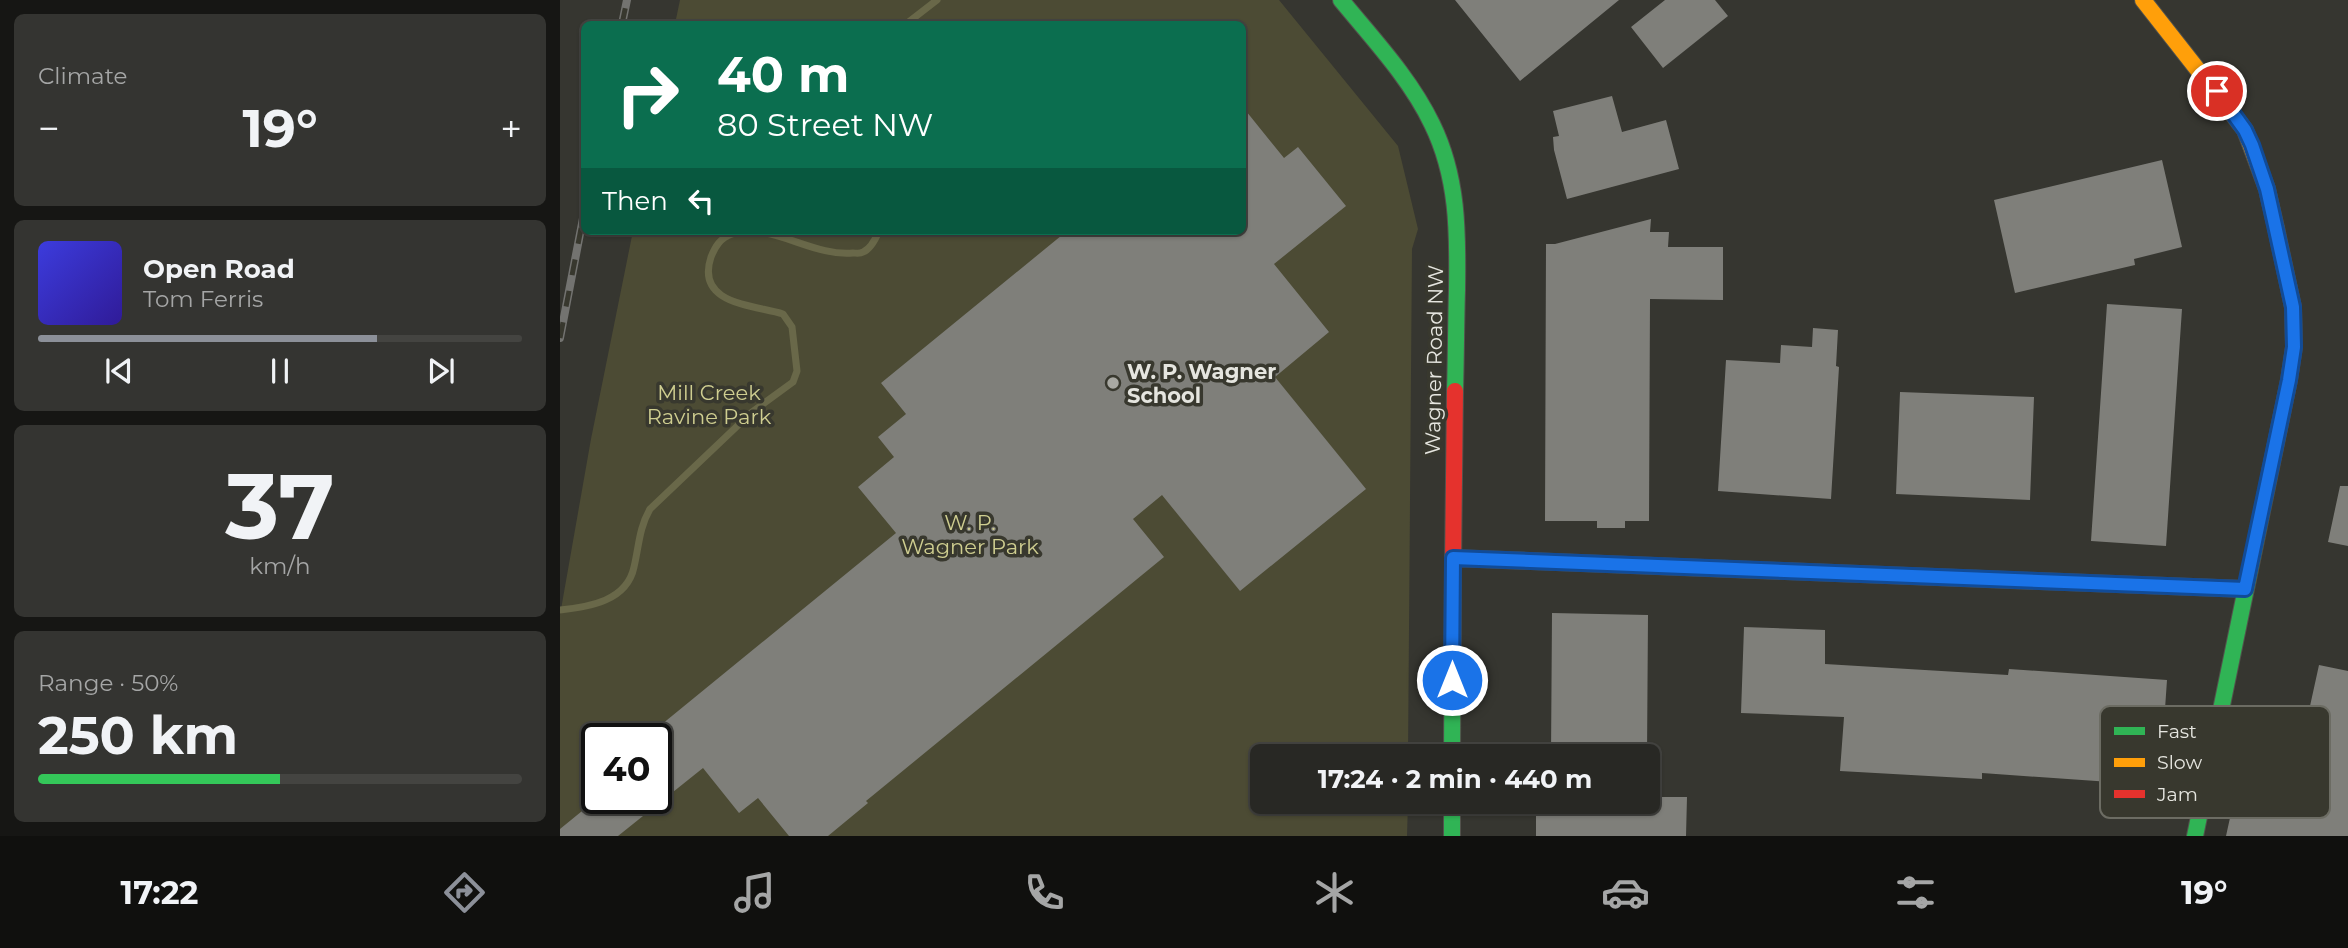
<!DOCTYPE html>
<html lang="en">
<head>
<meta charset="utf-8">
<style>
  body { margin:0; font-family:Montserrat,sans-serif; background:#343431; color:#f1f3f6; height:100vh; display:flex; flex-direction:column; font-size:26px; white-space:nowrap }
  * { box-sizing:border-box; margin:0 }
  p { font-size:23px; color:#a5a6a6 }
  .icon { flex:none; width:38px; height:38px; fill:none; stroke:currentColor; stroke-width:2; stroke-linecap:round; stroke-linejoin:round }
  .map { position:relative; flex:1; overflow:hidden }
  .details { display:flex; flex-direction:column; gap:14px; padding:14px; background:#161614; width:560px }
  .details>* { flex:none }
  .banner { position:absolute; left:21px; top:21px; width:665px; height:214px; border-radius:10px; box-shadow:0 2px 5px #0004,0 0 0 2px #444441; background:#0b6e4f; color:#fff; overflow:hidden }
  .speed { position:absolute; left:21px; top:723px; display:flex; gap:14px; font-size:35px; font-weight:700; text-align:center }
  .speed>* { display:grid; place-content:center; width:91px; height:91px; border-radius:50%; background:#282824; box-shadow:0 2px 5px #0004,0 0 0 2px #444441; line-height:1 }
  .speed .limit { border:4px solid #111; border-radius:10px; background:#fff; color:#111 }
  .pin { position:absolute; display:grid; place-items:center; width:60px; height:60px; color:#fff; margin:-30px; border:4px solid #fff; border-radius:50%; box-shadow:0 2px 7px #0007 }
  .me { position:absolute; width:77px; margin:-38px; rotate:0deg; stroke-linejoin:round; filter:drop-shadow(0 0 5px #0008) }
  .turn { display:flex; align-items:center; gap:24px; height:147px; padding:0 21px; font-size:32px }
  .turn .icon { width:91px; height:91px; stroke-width:2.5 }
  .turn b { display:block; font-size:49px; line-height:60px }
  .then { display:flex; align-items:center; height:66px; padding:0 21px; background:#0003; gap:14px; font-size:26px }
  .big { font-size:52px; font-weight:700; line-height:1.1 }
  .details .card { flex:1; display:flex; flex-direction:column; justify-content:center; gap:10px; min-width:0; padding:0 24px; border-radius:10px; background:#343431 }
  .details .dial { align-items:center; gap:0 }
  .dial b { font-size:91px; line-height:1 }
  .song { display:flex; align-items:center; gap:21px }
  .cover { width:84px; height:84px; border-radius:10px; background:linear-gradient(135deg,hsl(240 70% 55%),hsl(250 70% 35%)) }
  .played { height:7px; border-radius:4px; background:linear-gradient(90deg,#8c9099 70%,#444441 70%) }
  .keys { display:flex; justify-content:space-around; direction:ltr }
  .heat { display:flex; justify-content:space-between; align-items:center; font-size:38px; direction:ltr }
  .charge { height:10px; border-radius:5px; background:linear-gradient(90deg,#34c759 50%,#444441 0) }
  .trip { position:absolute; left:690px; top:744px; width:410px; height:70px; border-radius:10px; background:#282824; box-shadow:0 2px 5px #0004,0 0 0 2px #444441; font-weight:700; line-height:70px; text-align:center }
  .tab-bar { display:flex; height:112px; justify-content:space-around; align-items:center; background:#10100e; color:#a5a6a6 }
  .tab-bar .icon { width:49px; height:49px }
  .tab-bar .active { color:#8c9099 }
  .tab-bar b { font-size:32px; color:#f1f3f6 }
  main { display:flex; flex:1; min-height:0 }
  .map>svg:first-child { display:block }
  .green { fill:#4c4b34; fill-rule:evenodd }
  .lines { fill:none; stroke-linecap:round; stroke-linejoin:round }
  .stream { stroke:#696849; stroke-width:7 }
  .building { fill:#7f7f7a }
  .fast-casing { stroke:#52524c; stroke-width:18 }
  .slow-casing { stroke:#52524c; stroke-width:18 }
  .jam-casing { stroke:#52524c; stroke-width:18 }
  .fast { stroke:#30b455; stroke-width:16 }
  .slow { stroke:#ff9f0a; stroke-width:16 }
  .jam { stroke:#e5322d; stroke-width:16 }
  .rail-casing { stroke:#737370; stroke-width:8 }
  .rail { stroke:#38382e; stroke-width:5; stroke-dasharray:16; stroke-linecap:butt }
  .route-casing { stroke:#114b97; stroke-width:18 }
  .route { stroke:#1a73e8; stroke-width:12 }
  .poi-dot { fill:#a8a8a2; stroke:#38382e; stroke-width:2.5 }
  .labels { text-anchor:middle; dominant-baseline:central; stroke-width:7; stroke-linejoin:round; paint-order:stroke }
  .street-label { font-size:21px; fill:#e5e5df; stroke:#38382e }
  .poi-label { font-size:21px; font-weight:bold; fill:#e5e5df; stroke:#38382e; text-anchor:start }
  .park-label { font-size:21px; fill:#cfce90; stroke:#38382e }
  .key { fill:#38382e; stroke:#6c6c63; stroke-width:2 }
  .key-label { font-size:19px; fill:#e5e5df }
</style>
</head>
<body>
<main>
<section class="details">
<div class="card"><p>Climate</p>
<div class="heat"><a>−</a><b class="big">19°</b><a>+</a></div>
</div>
<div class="card">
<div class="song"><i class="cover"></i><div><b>Open Road</b><p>Tom Ferris</p></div></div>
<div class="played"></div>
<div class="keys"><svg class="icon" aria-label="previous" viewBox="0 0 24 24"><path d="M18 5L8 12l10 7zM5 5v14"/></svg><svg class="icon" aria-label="pause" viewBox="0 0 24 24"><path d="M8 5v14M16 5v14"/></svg><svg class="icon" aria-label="next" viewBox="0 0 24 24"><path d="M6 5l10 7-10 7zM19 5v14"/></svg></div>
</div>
<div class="card dial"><b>37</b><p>km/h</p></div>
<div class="card"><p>Range · 50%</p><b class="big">250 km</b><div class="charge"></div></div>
</section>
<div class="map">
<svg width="1788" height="836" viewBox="0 0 1788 836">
  <rect width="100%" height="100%" fill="#363630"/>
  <path class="green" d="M120,0H719L838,146L858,229L852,249L848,756H702V802H848L847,836H0V615L31,439L73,231H682V24H115ZM37,738H96V798H37Z"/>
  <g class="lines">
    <path class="stream" d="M346,24L377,0
      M0,610C29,607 67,601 74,567C79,546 79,528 90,509L192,412L233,382L237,371L232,327L223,314C195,305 135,305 151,257C155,247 160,238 172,234C212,222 252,257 293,253C296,253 300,254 303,252C311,249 316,238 319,231"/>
  </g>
  <path class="building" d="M895,0H1059L960,81Z
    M1105,0H1155L1168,16L1103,68L1071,27Z
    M1052,96L1062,132L1106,120L1119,169L1007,199L994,150L993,137L999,136L993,111Z
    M682,106L724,158L738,147L786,206L714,264L769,332L715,377L806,489L680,591L602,495L573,519L604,557L306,801L308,803L268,836H229L198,798L179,813L143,768L58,836H0V829L38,798H96V729L336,533L298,487L334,457L318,437L346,414L321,383L507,231H682Z
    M1602,160L1622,247L1574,259L1575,265L1455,293L1434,200Z
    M1091,219L1090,232H1109L1108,247H1163V300L1090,299L1089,521H1065V528H1037V521H985L986,244H995Z
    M1547,304L1622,309L1606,546L1531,541Z
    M1253,328L1278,330L1276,366L1279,367L1271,499L1158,491L1166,360L1220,363L1221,345L1252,347Z
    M1340,392L1474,397L1470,500L1336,494Z
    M1780,486H1788V546L1768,542Z
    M992,613L1088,615L1087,756H991Z
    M1184,627L1265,630V664L1448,675L1449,669L1607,680L1605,709L1600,708L1599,729H1583L1579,784L1422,773V779L1280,771L1284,717L1181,713Z
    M1759,665L1788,671V836H1666L1677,786L1687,788L1700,728L1743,738Z
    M1087,797H1127L1126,836H976V802H1087Z"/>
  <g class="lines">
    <g class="fast-casing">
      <path id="fast" d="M781,0C813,39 850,78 872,124C898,177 898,232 897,290C896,324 896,357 895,391
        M893,558L1425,579
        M892,756L893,565
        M892,802V836
        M1635,836L1729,380L1734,347L1733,307L1716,228"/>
    </g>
    <g class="slow-casing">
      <path id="slow" d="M1583,0L1685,130L1707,189L1716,228
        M1425,579L1685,589"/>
    </g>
    <g class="jam-casing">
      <path id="jam" d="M893,565L895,391"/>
    </g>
    <use href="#fast" class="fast"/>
    <use href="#slow" class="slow"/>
    <use href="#jam" class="jam"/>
    <g class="rail-casing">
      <path id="rail" d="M62,24L67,0
        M0,338L24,213"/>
    </g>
    <use href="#rail" class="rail"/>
  </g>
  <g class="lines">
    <g class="route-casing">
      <path id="route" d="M892,680L893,558L1685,589L1729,380L1734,347L1733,307L1707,189L1692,145L1685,130L1657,91"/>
    </g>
    <use href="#route" class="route"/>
  </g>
  <circle class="poi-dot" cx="553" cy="383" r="7"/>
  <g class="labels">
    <g class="street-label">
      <text transform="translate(874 360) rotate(-89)">Wagner Road NW</text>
    </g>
    <g class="poi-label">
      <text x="567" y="371">W. P. Wagner<tspan x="567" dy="24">School</tspan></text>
    </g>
    <g class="park-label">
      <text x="149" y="392">Mill Creek<tspan x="149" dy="24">Ravine Park</tspan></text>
      <text x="410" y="522">W. P.<tspan x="410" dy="24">Wagner Park</tspan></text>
    </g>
  </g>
  <rect x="1540" y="706" width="230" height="112" rx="10" class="key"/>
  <rect x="1554" y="727" width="31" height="8" fill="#30b455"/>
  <rect x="1554" y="758" width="31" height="9" fill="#ff9f0a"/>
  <rect x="1554" y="790" width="31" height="8" fill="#e5322d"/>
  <g class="key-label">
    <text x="1597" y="738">Fast</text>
    <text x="1597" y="769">Slow</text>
    <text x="1597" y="801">Jam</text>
  </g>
</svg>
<div class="speed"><div class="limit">40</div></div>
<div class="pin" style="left:1657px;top:91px;background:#d93025"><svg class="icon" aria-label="arrive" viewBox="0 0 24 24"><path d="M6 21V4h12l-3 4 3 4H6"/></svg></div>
<svg class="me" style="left:892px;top:680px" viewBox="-20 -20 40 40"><circle r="17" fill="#1a73e8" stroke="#fff" stroke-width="3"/><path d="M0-11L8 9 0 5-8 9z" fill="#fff"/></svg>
<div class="trip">17:24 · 2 min · 440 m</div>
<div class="banner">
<div class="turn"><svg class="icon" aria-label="right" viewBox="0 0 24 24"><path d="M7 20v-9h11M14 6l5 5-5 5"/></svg><div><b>40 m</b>80 Street NW</div></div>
<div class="then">Then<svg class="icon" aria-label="left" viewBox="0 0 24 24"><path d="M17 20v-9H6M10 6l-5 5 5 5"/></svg></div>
</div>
</div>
</main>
<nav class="tab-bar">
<b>17:22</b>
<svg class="icon active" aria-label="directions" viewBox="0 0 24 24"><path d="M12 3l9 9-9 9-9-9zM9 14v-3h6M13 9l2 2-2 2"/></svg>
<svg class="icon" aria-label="music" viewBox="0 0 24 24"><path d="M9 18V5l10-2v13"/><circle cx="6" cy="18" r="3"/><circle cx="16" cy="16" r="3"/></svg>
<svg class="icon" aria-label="phone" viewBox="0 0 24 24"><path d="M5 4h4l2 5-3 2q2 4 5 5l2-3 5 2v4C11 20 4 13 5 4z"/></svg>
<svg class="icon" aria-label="climate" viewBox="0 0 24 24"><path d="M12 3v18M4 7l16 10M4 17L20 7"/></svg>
<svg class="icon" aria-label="car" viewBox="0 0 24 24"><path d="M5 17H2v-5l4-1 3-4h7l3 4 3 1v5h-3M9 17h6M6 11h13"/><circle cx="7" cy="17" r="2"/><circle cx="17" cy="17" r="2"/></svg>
<svg class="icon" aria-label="filters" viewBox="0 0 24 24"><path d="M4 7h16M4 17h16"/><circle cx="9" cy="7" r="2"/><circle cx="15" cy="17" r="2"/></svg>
<b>19°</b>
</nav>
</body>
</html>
